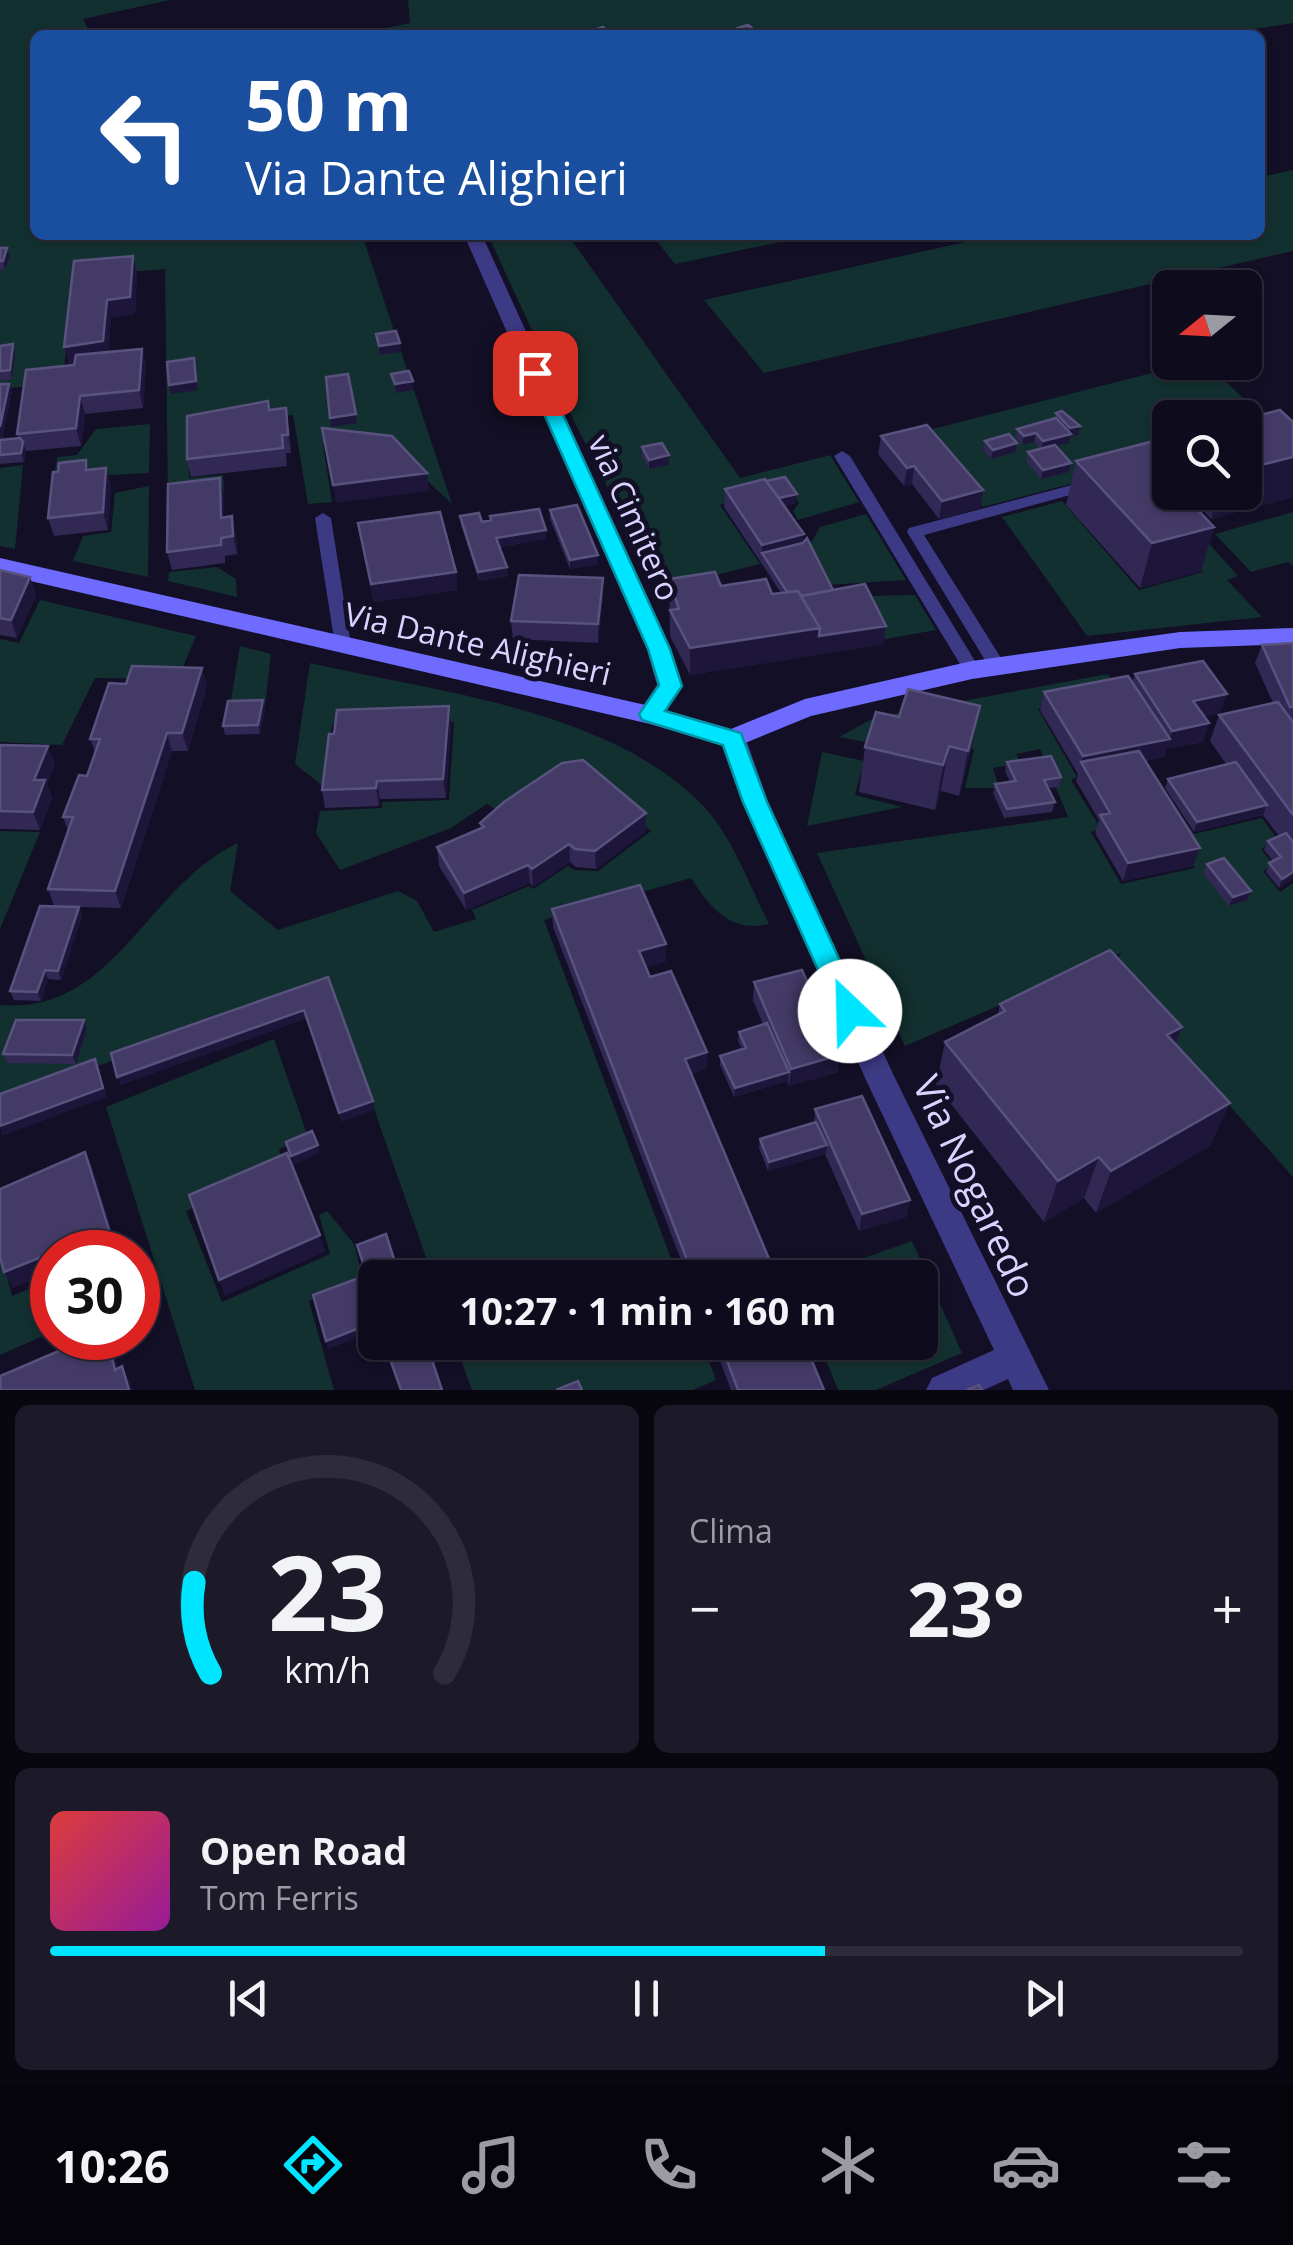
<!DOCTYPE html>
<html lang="it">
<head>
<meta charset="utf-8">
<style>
  body { margin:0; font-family:"Open Sans",sans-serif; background:#1c1929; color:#f1f3f6; height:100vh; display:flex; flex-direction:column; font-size:38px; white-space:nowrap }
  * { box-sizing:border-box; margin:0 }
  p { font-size:32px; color:#9b9ba3 }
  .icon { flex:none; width:55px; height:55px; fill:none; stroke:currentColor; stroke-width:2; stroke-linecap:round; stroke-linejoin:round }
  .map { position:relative; height:1390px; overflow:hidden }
  .details { display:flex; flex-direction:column; gap:15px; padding:15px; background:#08060f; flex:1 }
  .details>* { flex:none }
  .banner { position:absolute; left:30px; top:30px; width:1235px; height:210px; border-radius:15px; box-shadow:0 2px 8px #0004,0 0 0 2px #2e2b3b; background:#1a4fa0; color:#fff; overflow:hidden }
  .needle { width:65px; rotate:252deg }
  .buttons { position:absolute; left:1152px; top:270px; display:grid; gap:20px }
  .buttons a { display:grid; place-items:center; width:110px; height:110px; border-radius:15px; background:#0e0b1c; box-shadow:0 2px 8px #0004,0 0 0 2px #2e2b3b; font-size:50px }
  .speed { position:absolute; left:30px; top:1230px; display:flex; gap:20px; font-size:50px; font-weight:700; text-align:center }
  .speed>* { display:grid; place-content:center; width:130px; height:130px; border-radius:50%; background:#0e0b1c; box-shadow:0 2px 8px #0004,0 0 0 2px #2e2b3b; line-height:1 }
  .speed .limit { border:15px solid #d22; background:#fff; color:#111 }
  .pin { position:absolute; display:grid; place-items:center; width:85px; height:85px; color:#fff; margin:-42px; border-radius:20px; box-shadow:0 5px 15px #0006 }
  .me { position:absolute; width:110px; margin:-55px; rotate:336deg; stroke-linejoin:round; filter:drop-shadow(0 0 8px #0008) }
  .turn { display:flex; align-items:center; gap:35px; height:210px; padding:0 50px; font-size:45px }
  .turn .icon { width:130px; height:130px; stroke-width:2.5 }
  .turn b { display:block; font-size:70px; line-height:85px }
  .big { font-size:75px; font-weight:700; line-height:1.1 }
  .details .widget { flex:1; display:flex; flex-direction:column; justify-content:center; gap:15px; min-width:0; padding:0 35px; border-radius:15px; background:#1c1929 }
  .details .dial { align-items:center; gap:0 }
  .dial svg { height:260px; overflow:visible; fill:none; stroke:#2e2b3b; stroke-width:7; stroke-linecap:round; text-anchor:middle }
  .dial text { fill:#f1f3f6; stroke:none }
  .song { display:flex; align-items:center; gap:30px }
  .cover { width:120px; height:120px; border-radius:15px; background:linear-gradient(135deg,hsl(0 70% 55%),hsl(300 70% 35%)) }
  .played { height:10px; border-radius:5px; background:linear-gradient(90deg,#00e5ff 65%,#2e2b3b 65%) }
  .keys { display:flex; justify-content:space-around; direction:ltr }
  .heat { display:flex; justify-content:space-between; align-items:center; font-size:55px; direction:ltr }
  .details .tiles { flex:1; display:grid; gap:15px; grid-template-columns:1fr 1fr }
  .widget:last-child { grid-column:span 2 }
  .trip { position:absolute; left:358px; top:1260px; width:580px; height:100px; border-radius:15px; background:#0e0b1c; box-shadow:0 2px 8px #0004,0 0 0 2px #2e2b3b; font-weight:700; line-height:100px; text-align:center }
  .dock { display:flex; height:160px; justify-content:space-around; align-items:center; background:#06040b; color:#9b9ba3 }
  .dock .icon { width:70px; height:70px }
  .dock .current { color:#00e5ff }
  .dock b { font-size:45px; color:#f1f3f6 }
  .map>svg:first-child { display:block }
  .green { fill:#12302f }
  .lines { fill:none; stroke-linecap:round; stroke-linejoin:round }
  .lane { fill:#3d3a85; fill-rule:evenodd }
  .street { fill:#3d3a85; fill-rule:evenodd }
  .secondary { fill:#6f6bff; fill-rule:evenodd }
  .wall { fill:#312854 }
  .shaded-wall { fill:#1d163a }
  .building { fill:#433a66; stroke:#5a527e; stroke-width:2.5 }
  .route { fill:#00e5ff; stroke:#0095a6; stroke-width:2.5 }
  .labels { text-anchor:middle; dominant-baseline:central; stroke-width:10; stroke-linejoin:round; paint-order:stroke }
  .street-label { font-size:32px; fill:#d9d4ff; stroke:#130f26 }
  .near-street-label { font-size:38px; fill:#d9d4ff; stroke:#130f26 }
</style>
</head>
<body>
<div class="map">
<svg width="1293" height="1390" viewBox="0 0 1293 1390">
  <rect width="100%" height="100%" fill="#130f26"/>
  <path class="green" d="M0,0H170L83,19L91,35H35V235H362L452,504L397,452L323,444L332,502L308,504L293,415L227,422L189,432V478L223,475L224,493L168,500L165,269L76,276L64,367L75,381L0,389Z
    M408,0H1293V23L1218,35H353L410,23Z
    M1293,170V251L764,373L704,300L997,235H1260V177Z
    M488,235H568L740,478L830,455L859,502L798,520L793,511L799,503L785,483L720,505L760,564L659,589L572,417Z
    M652,235H813L675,264Z
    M1195,362L1206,363L1277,430L1245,438V418H1170V458L983,507L921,432Z
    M150,424L149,473L54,478L57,457L77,455L96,429Z
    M23,465L15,549L0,546V468Z
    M149,486L148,577L73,561L83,536L111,532L115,493Z
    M1062,501L1139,590L1203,572L1180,546L1204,538L1238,576L1227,580L1262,617L1087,636L1002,517Z
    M1293,512V566L1288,562L1251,572L1215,534Z
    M866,514L906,580L827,585L809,546L820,527Z
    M217,567L236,579L237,597L168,581L169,572Z
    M915,595L936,630L885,639L862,596Z
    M40,600L196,636L178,679L95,678L62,745L0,742V639L19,643Z
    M240,646L271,654L265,706H230Z
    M310,663C437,692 616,710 707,810C732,838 752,890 769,924C731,933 711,909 691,878L544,920L678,1277H433L329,981L0,1102V1005C114,1015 145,887 238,843L230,891L278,930L398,891L417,901L434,932L476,919L472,910L529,886L533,889L568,866L574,870L598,871L651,831L585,776L506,816L487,804L451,828L340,870L316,833L320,811L382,808V802L449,800L454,722L332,725L324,787L295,764Z
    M1108,674L1117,689L1038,709L1077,777L1071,780L1101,829L1091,832L1121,884L1195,868L1135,766L1145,763L1194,834L1262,818L1278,840L1261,849L1274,865L1263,871L1280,892L1293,883V1177L1110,971L1121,953L905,1046L817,853L1068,817L1040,749L1016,754L1021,763L993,768L999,788H965L974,749L897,731L891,747L839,737L876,717Z
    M822,752L864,761L855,795L902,807L807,826Z
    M0,831L40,832L0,929Z
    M274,1039L308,1137L279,1149L284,1168L186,1211L222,1302L330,1254L319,1215L327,1211L354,1244L363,1279L309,1301L334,1390H195L106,1107Z
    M912,1241L962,1353L876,1390H838L819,1343L920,1342V1278L811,1277Z
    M0,1247L12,1296L52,1279V1332L0,1355Z
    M455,1343H702L716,1380L693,1390H472Z"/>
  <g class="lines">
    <path class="lane" d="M842,451L850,456L978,666L981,670L978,674H966L834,456Z
      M1091,480L1096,482L1099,485L1096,488L924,535L1006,666L1003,670H991L907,532L909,528Z
      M323,513L331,518L351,645L343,651L335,645L315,518Z"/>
    <path class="street" d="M464,235H482L671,649L682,686L659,721H641L637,715L657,685L647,649Z
      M733,730L742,732L746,739L768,802L894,1076L1049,1390H1013L1008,1379L984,1390H926L932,1378L994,1350L866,1080L742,802L720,739L724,732Z"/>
    <path class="secondary" d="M0,558L650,706L731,729L805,699L972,661L1180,632L1293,628V644L1180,648L972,679L811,716L733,748L650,724L0,574Z"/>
  </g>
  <path class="wall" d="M0,248L10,256L5,270H0Z
    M133,256L137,273L135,314L111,317L108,352L142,349L146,366L143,408L85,414L81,446L26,451L24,462L0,464V384L12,392L2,440L18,438L17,434L74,365V364L69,365Z
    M13,344L15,353L12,379L0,380V346Z
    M268,401L270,409L289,425L291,453H286L287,466L191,477L187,459Z
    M1056,413L1078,435L1070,437L1069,443L1056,446L1071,463L1069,472L1041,479L1026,461L1028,452L1040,449L1034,442L1022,445L1016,438L1017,429L1054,419Z
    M1293,422V497L1211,519L1195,502L1193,503L1192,504L1214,527L1201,571L1140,588L1066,505L1076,461L1170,492H1245Z
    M881,436L983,490L980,508L939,519L912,484L904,486L878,454Z
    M985,441L1017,443L1015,452L991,459L983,450Z
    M642,447L669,465L649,469L642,456Z
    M106,468L111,486L108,530L54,536L48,518L89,470Z
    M725,489L796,503L784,506L803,543L833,590L886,626L883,644L690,675L670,636L669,579L772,594L781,593L724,507Z
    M224,496V517L236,534L237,554L225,556V563L172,570L167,552Z
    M550,510L598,555V564L570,569L550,519Z
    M460,516L482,522L491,520L546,530V539L500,547L508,576L479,581L461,525Z
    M358,523L456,572L457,590L374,602Z
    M0,570L30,577L36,595L17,638L0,635Z
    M603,578V596L598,643L513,639L511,621Z
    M1293,643V879L1279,888L1266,872L1269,863L1273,861L1264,850L1268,841L1279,836L1263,815L1194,832L1165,788L1168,779L1227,765L1210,741L1219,715L1273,703L1255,663L1262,645Z
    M202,668L207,686L188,751H172L121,908L79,907L82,916L61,980L48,979L41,1001L14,1000L10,991L54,906L48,889L68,831L63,817L87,776L95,752L90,739L126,684Z
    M1135,674L1220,713L1204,716L1203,742L1166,749L1164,757L1145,761L1193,866L1123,881L1095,833L1099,820L1076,781L1078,774L1040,710L1044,692L1132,682Z
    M980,706L971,750L959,796L941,791L935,810L859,792L865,747L899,717Z
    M265,709L260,734L225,735L223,726Z
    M451,725L446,798L380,799L379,806L325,808L322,790Z
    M0,745L55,765L47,784L52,798L40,830L0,829Z
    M1007,762L1061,777L1059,787L1048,788L1055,802L1052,812L1004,818L993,793L995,784L1010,782L1005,771Z
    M480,823L646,831L596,869L576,867L570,862L533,887L530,883L466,910L439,866L437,847L481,828Z
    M1207,864L1247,900L1229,906L1203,873Z
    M552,909L666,961L646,967L650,977L707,1052L706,1069L691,1074L777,1278H688L553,927Z
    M754,982L838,1072L789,1086L787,1081L734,1097L720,1065V1056L742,1049L738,1041L739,1032L763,1024L753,1000Z
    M1000,1004L1182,1027L1176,1044L1211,1145L1096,1213L1084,1198L1044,1222L936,1085L945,1042L998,1014Z
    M87,1029L76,1064L7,1063L3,1054Z
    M815,1109L910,1200L906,1217L859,1231L825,1154L768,1171L759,1148L760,1139L814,1123Z
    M713,1342H804L824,1390H731Z"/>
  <path class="shaded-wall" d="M7,248L10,256L5,270L3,261Z
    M133,256L137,273L135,314L111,317L108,358L69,365L64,347L107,300Z
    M400,343L401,352L380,355L379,346Z
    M13,344L15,353L12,379L10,370Z
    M142,349L146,366L143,408L139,390Z
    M194,358L198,390L171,394L169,385Z
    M413,381L414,390L396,393L395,384Z
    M9,384L12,392L0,450V427Z
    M80,396L85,414L81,446L76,428Z
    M286,408L289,425L291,453L288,435Z
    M356,414L357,423L331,427L330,418Z
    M1080,426L1078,435L1070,437L1069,443L1041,450L1043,441L1069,434L1070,428Z
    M1036,433L1034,442L1022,445L1024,436Z
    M23,442L26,451L24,462L21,453Z
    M1017,443L1015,452L991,459L993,450Z
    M669,455V465L649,469V460Z
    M1293,457V497L1211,519L1219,492H1245V469Z
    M1071,463L1069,472L1041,479L1043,470Z
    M914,466L912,484L904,486L907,468Z
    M106,468L111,486L108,530L103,512Z
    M427,473L429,491L336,503L333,485Z
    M220,478L224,496L225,536L221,518Z
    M983,490L980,508L939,519L942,501Z
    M1174,492H1198L1195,502L1193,503L1186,525Z
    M797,494L796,503L772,509L773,500Z
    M232,516L236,534L237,554L233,536Z
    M1214,527L1201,571L1140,588L1152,543Z
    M546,530V539L497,547L496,538Z
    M804,534L803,552L762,553V545Z
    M598,555V564L570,569V560Z
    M507,567L508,576L479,581L478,572Z
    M456,572L457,590L374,602L371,584Z
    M30,577L36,595L17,638L11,620Z
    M603,578V596L598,643V624Z
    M886,626L883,644L690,675V648L820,628Z
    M202,668L207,686L188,751L182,733Z
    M1227,694L1220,713L1187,719L1193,701Z
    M263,700L265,709L260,734L258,725Z
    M449,706L451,725L446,798L443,779Z
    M980,706L971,750L959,796L968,751Z
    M1209,723L1203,742L1166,749L1164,757L1087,773L1081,763L1083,756L1169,739L1172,731Z
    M167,733L172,751L121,908L115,891Z
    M48,746L55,765L47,784L52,798L40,830L33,812L34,780Z
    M949,746L941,791L935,810L943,765Z
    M377,781L380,799L379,806L376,788Z
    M1267,805L1263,815L1194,832L1197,822Z
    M646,813V831L596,869L595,851Z
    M569,844L570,862L533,887L532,869Z
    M1200,848L1193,866L1123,881L1128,863Z
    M528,865L530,883L466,910L464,893Z
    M1293,872V879L1279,888L1282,879Z
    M1251,891L1247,900L1229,906L1233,897Z
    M79,907L82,916L61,980L58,971Z
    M666,944V961L639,969V951Z
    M45,970L48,979L41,1001L37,992Z
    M304,1010L306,1019L121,1085L117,1077Z
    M84,1020L87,1029L76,1064L72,1055Z
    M1182,1027L1166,1070L1167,1035Z
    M707,1052L706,1069L684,1076L685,1059Z
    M840,1055L838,1072L789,1086L791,1069Z
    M95,1059L107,1097L2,1136L0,1126Z
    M789,1072L788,1081L734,1097L735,1088Z
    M373,1101L375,1110L341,1122L339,1113Z
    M1230,1103L1211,1145L1096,1213L1111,1171Z
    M318,1145L320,1153L294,1165L291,1156Z
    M827,1145L826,1154L768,1171L769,1162Z
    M85,1152L93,1169L117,1247L102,1252H53Z
    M1099,1157L1084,1198L1044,1222L1058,1181Z
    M910,1200L906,1217L859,1231L862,1214Z
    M320,1235L325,1252L225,1296L219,1280Z
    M52,1253V1272L13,1288L4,1272Z
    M375,1322V1331L328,1349L326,1341Z
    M107,1338H109L113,1346L123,1385L115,1370Z
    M122,1366L130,1382L133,1390H129Z"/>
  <path class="building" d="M748,25L761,35H747L738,28Z
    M603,27L612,35H579Z
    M0,248H7L3,261H0Z
    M133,256L130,297L107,300L103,341L64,347L74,261Z
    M396,331L400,343L379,346L376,334Z
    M13,344L10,370L0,371V346Z
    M142,349L139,390L80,396L76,428L17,434L26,370L74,365L76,355Z
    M194,358L196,381L169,385L167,362Z
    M409,371L413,381L395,384L391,374Z
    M348,374L356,414L330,418L326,377Z
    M0,384H9L0,427Z
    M268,401L269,410L286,408L288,435H282L283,448L187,459V416Z
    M1280,410L1293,422V457L1245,469V419Z
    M1062,411L1080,426L1070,428L1056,413Z
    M1056,418L1071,434L1043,441L1036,433L1024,436L1017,429Z
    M927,425L983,490L942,501L914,466L907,468L881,436Z
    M322,428L392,436L427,473L333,485Z
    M1009,434L1017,443L993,450L985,441Z
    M20,438L23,442L21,453L0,455V440Z
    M1166,438L1170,442V492H1181L1214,527L1152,543L1076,461Z
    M662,443L669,455L649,460L642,447Z
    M1055,445L1071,463L1043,470L1028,452Z
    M86,460V470L106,468L103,512L48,518L53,472H58L59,463Z
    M785,477L797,494L779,498L766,481Z
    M220,478L221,518L232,516L233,536L221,538V545L167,552L168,484Z
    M765,479L804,534L762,545L725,489Z
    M577,505L598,555L570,560L550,510Z
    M539,509L546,530L496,538L507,567L478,572L460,516L479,513L482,522L491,520L490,516Z
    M440,512L456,572L371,584L358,523Z
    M807,538L833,590L801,596L798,591L787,592L762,553L803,543Z
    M0,570L30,577L11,620L0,618Z
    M715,572L721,586L766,579L772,594L798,591L820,628L690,648L670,610L679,609L669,579Z
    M519,575L603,578L598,624L511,621Z
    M865,584L886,626L819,636L820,628L801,596Z
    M1293,643V707H1290L1262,645Z
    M1203,661L1227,694L1193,701L1209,723L1172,731L1135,674Z
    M132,666L202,668L182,733H167L115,891L48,889L73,817H63L79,775L87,776L100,739H90L109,683L126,684Z
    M1128,676L1170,739L1083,756L1044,692Z
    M908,689L980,706L968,751L949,746L943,765L865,747L876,712L899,717Z
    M263,700L258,725L223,726L228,701Z
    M1278,702L1293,722V815L1219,715Z
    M449,706L443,779L377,781L376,788L322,790L329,734H334L337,710Z
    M0,745L48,746L34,780H45L33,812L0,811Z
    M1139,751L1200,848L1128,863L1100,815L1110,813L1081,762Z
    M1051,756L1061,777L1044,780L1055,802L1007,809L995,784L1016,781L1007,762Z
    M583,760L646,813L595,851L575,849L569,844L532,869L528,865L464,893L437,847L484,827L480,823L504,802L562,763Z
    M1236,762L1267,805L1197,822L1168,779Z
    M1286,833L1293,842V872L1282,879L1269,863L1281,857L1268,841Z
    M1224,858L1251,891L1233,897L1207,864Z
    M640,885L666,944L639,951L650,977L671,971L707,1052L685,1059L777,1278H694L552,909Z
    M40,906L79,907L58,971L45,970L37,992L10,991Z
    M1110,950L1182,1027L1167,1035L1230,1103L1111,1171L1099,1157L1058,1181L945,1042L1005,1011L1000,1004Z
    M802,970L840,1055L791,1069L754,982Z
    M328,977L373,1101L339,1113L304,1010L117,1077L111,1053Z
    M16,1020H84L72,1055L3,1054Z
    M767,1023L789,1072L735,1088L720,1056L746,1048L739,1032Z
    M95,1059L103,1088L0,1126V1094Z
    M862,1096L910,1200L862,1214L815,1109Z
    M816,1122L827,1145L769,1162L760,1139Z
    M312,1131L318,1145L291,1156L286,1142Z
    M85,1152L109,1230L4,1272L0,1257V1189Z
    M287,1153L320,1235L219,1280L189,1195Z
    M386,1234L400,1278H375V1322L326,1341L313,1295L367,1275L357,1245Z
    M89,1338H107L115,1370L122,1366L129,1390H1L0,1376Z
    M384,1342H426L442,1390H401Z
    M720,1342H804L824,1390H738Z
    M578,1381L582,1390H556Z
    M979,1385L982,1390H967Z"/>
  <path class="route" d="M535,367L544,373L670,649L682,686L665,711L741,733L767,802L863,1011L859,1019L850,1022L840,1019L743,802L723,745L642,720L639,714L659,685L648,649L526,373Z"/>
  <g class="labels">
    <g class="street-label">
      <text transform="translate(635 517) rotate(66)">via Cimitero</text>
      <text transform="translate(478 643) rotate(13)">Via Dante Alighieri</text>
    </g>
    <g class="near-street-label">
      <text transform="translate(976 1186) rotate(65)">Via Nogaredo</text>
    </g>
  </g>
</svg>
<div class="buttons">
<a><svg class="needle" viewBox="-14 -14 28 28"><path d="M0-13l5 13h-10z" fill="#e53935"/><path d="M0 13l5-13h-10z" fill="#9b9ba3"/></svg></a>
<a><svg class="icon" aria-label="search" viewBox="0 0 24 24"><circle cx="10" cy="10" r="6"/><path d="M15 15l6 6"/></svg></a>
</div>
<div class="speed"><div class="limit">30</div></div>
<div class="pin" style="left:535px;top:373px;background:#d93025"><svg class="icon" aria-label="arrive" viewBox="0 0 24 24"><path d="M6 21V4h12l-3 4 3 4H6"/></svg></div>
<svg class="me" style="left:850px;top:1011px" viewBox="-20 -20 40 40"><circle r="19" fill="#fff"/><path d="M0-13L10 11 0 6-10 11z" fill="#00e5ff"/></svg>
<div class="trip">10:27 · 1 min · 160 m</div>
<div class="banner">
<div class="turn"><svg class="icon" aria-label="left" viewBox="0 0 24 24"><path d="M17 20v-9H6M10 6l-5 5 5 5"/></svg><div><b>50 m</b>Via Dante Alighieri</div></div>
</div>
</div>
<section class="details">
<div class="tiles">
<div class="widget dial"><svg viewBox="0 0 100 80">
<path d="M14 69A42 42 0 1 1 86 69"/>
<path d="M14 69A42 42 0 0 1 9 41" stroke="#00e5ff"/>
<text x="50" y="56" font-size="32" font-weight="700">23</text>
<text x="50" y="72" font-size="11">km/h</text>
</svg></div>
<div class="widget"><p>Clima</p>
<div class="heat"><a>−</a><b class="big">23°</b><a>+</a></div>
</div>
<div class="widget">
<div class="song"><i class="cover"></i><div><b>Open Road</b><p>Tom Ferris</p></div></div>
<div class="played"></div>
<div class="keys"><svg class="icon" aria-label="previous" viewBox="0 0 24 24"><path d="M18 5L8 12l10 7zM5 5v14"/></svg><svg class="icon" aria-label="pause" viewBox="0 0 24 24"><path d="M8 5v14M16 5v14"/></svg><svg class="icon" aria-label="next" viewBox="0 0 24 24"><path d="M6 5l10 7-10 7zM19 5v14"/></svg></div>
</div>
</div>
</section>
<nav class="dock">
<b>10:26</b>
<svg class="icon current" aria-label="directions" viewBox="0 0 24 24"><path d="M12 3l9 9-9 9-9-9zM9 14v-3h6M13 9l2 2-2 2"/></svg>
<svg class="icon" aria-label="music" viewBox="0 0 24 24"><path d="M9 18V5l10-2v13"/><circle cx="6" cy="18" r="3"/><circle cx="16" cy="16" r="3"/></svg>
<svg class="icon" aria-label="phone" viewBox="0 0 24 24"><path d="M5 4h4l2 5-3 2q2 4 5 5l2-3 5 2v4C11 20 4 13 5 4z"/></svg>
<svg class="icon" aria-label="climate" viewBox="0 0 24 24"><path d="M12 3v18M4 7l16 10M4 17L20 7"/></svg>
<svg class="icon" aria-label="car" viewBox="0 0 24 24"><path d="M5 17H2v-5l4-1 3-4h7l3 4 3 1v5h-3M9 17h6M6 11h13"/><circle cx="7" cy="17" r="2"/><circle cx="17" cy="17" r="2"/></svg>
<svg class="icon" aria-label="filters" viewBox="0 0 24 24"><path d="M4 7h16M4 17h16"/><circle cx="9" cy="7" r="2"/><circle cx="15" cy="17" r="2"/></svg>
</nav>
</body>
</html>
